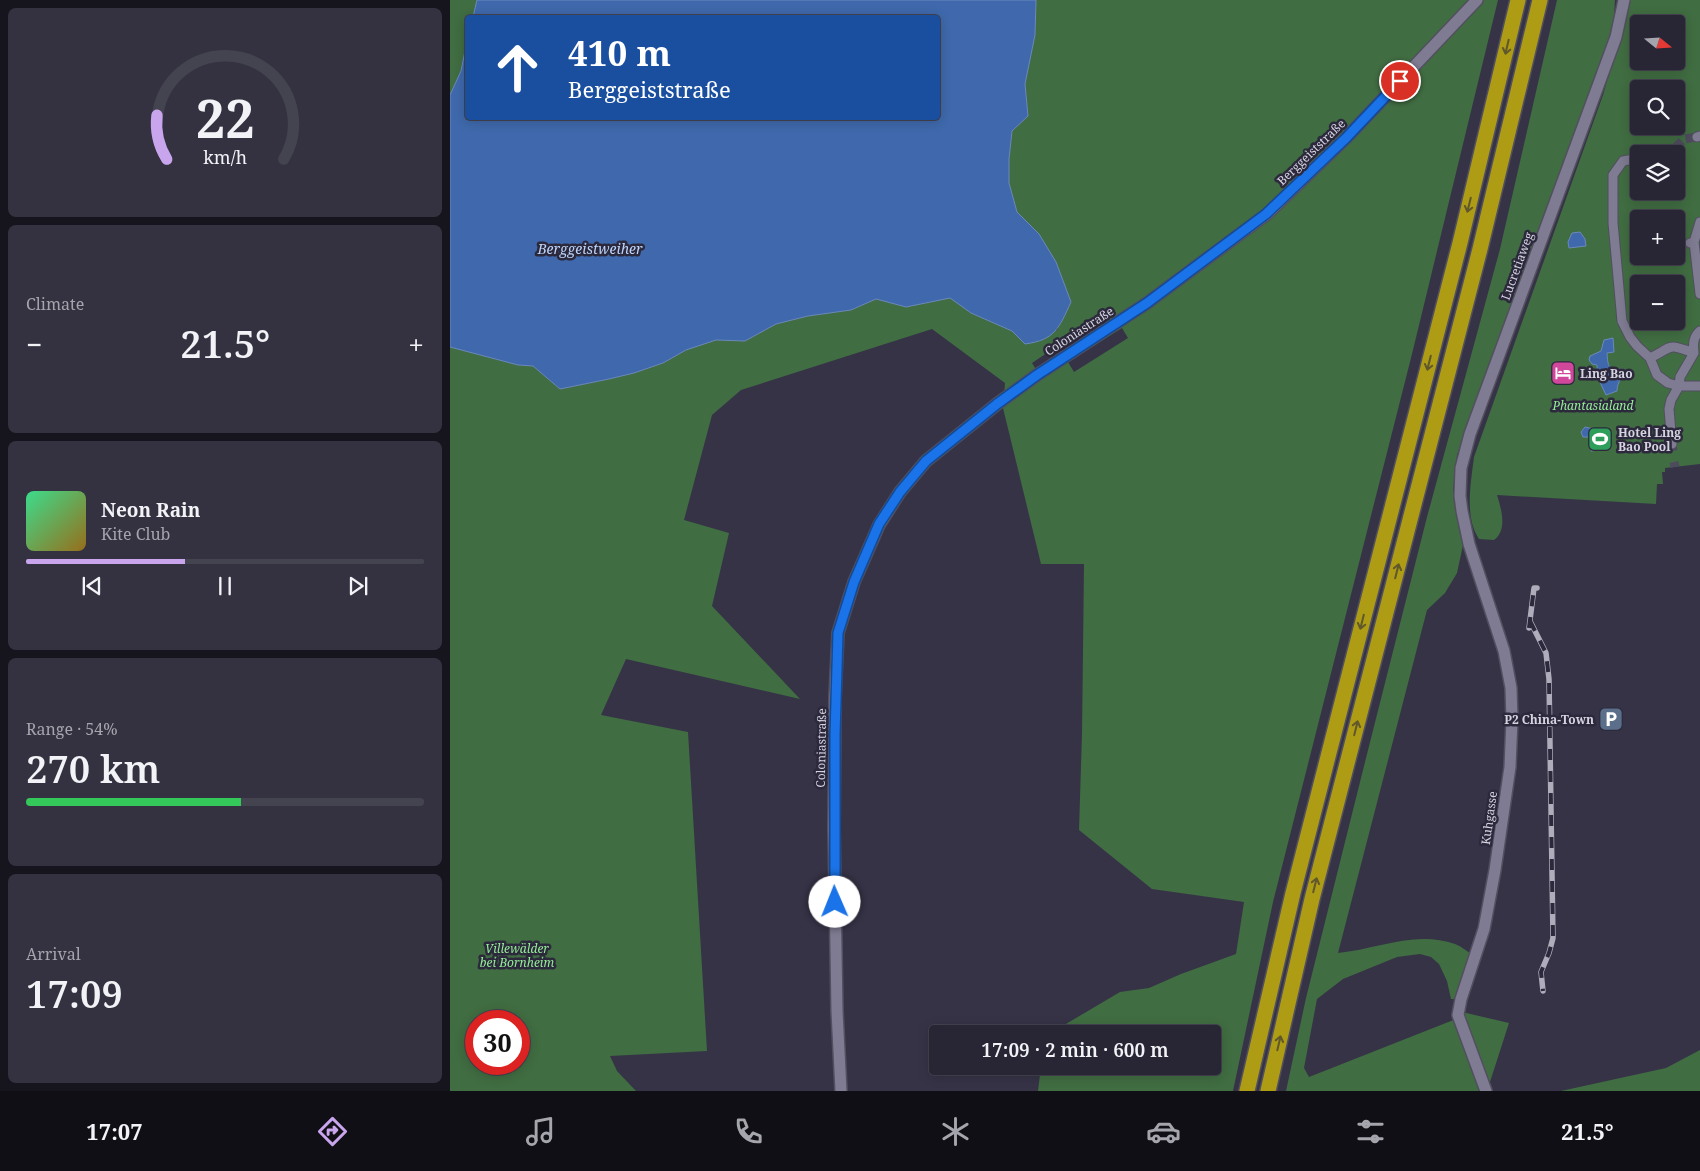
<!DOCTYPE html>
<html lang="en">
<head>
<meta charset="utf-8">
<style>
  body { margin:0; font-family:"Noto Serif",serif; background:#343241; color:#f1f3f6; height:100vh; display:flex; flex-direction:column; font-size:19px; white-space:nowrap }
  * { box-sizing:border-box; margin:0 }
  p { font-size:16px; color:#a5a5ad }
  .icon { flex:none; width:28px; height:28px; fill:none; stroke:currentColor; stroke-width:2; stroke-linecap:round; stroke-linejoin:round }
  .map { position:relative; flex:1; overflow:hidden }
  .sheet { display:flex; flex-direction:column; gap:8px; padding:8px; background:#16151d; width:450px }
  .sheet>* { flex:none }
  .hud { position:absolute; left:15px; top:15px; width:475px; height:105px; border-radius:5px; box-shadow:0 2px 12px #0003,0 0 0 1px #444350; background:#1a4fa0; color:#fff; overflow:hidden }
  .needle { width:32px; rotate:108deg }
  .tools { position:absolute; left:1180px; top:15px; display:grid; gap:10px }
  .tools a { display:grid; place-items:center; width:55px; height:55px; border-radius:5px; background:#282635; box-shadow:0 2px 12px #0003,0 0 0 1px #444350; font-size:25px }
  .speed { position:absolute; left:15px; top:1010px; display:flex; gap:10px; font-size:25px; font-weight:700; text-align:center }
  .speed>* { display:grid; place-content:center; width:65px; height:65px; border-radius:50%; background:#282635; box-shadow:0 2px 12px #0003,0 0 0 1px #444350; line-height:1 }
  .speed .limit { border:8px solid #d22; background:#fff; color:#111 }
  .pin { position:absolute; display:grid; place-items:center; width:42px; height:42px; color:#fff; margin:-21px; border:2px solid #fff; border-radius:50%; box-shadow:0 1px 5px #0007 }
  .me { position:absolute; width:55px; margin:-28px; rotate:359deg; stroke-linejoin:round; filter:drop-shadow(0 0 4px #0008) }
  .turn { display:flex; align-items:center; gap:18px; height:105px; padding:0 20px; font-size:22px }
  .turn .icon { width:65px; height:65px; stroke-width:2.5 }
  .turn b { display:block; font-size:35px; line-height:42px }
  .big { font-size:38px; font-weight:600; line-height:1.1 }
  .sheet .widget { flex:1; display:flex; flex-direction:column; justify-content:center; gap:8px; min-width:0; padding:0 18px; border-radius:8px; background:#343241 }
  .sheet .dial { align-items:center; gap:0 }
  .dial svg { height:130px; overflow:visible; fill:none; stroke:#444350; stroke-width:7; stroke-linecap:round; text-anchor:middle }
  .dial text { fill:#f1f3f6; stroke:none }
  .song { display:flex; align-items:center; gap:15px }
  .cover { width:60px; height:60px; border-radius:8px; background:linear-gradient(135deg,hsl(150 70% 55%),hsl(40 70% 35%)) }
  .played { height:5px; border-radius:2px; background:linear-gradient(90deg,#c9a5ee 40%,#444350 40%) }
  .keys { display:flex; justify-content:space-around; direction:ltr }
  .heat { display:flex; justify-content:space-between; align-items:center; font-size:28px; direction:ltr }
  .charge { height:8px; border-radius:4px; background:linear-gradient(90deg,#34c759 54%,#444350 0) }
  .trip { position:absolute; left:479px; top:1025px; width:292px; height:50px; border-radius:5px; background:#282635; box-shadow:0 2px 12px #0003,0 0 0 1px #444350; font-weight:600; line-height:50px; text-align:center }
  .dock { display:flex; height:80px; justify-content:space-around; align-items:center; background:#100f15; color:#a5a5ad }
  .dock .icon { width:35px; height:35px }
  .dock .selected { color:#c9a5ee }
  .dock b { font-size:22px; color:#f1f3f6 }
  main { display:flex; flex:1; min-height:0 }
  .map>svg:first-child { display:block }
  .green { fill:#416d42; fill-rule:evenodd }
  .water { fill:#3f69ac; stroke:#6c89bc }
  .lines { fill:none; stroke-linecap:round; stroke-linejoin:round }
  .pedestrian-tunnel { stroke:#4e4b5e; stroke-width:9; stroke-dasharray:9 4.5; stroke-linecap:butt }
  .pedestrian-casing { stroke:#524f5f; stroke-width:11 }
  .minor-casing { stroke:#524f5f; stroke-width:14 }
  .motorway-casing { stroke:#524f5f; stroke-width:18 }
  .pedestrian { stroke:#7e7b92; stroke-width:9 }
  .minor { stroke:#7e7b92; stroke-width:11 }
  .motorway { stroke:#ad9c14; stroke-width:15 }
  .rail-casing { stroke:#afadbb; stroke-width:5.5 }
  .rail { stroke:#2c293d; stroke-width:4; stroke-dasharray:11; stroke-linecap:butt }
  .oneway { stroke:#60572d }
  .route-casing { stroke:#114b97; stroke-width:12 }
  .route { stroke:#1a73e8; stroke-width:9 }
  .labels { text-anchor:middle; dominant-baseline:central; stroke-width:5; stroke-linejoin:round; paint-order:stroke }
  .street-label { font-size:12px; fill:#d6d4e1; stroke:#2c293d }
  .poi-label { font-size:12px; font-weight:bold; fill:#d6d4e1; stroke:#2c293d; text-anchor:start }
  .park-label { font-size:12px; font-style:italic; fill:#94ed95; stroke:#2c293d }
  .water-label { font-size:14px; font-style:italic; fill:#bdd5fb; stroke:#2c293d }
</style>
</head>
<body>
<main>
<section class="sheet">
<div class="widget dial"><svg viewBox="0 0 100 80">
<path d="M14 69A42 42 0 1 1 86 69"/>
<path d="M14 69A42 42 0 0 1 8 42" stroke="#c9a5ee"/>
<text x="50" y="56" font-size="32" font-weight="700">22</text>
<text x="50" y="72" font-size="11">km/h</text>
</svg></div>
<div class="widget"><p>Climate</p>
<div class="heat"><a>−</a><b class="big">21.5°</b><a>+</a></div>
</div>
<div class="widget">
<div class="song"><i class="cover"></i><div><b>Neon Rain</b><p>Kite Club</p></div></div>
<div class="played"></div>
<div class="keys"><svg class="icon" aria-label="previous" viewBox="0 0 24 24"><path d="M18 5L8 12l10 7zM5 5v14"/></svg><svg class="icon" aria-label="pause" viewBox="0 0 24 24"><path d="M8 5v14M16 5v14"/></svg><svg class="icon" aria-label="next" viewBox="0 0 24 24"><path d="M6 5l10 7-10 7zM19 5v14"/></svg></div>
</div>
<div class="widget"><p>Range · 54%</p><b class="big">270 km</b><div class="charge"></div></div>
<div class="widget"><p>Arrival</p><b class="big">17:09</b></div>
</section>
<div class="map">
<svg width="1250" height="1091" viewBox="0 0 1250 1091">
  <rect width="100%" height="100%" fill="#363347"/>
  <path class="green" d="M0,0H96L89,17L18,18V118L0,233Z
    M586,0H1048L962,354L823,902L783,1091H588L591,1066H762V1034H599L670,992L699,988L731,974L786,954L794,902L702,889L629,830L632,734L634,564H591L553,408L555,383L482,329L291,390L262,415L234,520L279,533L262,606L350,699L176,659L151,715L238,732L257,1051L160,1056L167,1071L186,1091H0V347L68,365L83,366L110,389L159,379L184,373L213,363L236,350L266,340L295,341L326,324L358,316L401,310L426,299L456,307L500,297L521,313L562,331L575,344L607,330L621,302L589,234L567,212L559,183V159L562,131L578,116L575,84L585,35ZM646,320L652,328L587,371L582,363ZM672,328L678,338L624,372L618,362ZM26,1021H69V1064H26Z
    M1107,0H1165L1164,17L1155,55L1007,455L1003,490L1013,545L1007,573L995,593L977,610L888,953C927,949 966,930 1005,944C1011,946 1016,951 1022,954L1007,999H1001L997,981L989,964L981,957L970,954L947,957L893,979L867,999L854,1068L859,1077L1006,1019L1032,1091H836L856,998L916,758L977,517L1050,249Z
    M1180,0H1250V464L1215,468V472H1212L1213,484H1207L1206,504L1047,495C1051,508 1058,530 1044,540L1029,539C1014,517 1021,482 1024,457L1153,95ZM1189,24H1226V61H1189ZM1189,89H1226V126H1189ZM1189,154H1226V191H1189ZM1189,219H1226V256H1189ZM1189,284H1226V321H1189Z
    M1012,1012L1059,1023L1039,1085Z
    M1250,1050V1091H1111L1216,1068Z"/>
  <path class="water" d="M27,0H586L585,35L575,84L578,116L562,131L559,159V183L567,212L589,234L606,262L621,302C609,328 605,340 575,344L562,331L521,313L500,298L456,307L426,299L401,310L358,316L326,324L295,341L266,340L236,350L213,363L184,373L159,379L110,389L83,366L68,365L0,347V95L11,71L17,41L18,118H488V18L23,17Z
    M1130,232L1135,239L1136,246L1119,248L1118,242L1122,233Z
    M1163,338L1164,352L1157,353C1158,367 1158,370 1173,369C1174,377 1167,381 1167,391L1156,395L1148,378L1147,365L1142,364L1139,360L1140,356L1151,351L1154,340Z
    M1135,427L1148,430L1153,429L1158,433L1159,437C1156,442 1151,444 1149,450L1141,451L1145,442L1141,437H1133L1131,432Z"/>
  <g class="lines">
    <path class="pedestrian-tunnel" d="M1214,154L1222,151L1234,139L1247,137
      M1222,444L1223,451
      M1224,462L1225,467"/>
    <g class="pedestrian-casing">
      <path id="pedestrian" d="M1247,137L1250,136
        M1189,158L1173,161L1163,175V223L1172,321L1180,337L1187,346L1200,358L1207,375L1218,383L1229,386H1250
        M1244,242L1250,222
        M1240,243L1244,242L1250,294
        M1244,353C1243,344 1243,337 1250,331
        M1200,358C1224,346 1217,343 1244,353L1230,377L1229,386L1221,400L1219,409L1222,444"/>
    </g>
    <g class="minor-casing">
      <path id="minor" d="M391,1091L387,1011L384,829L385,697L388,633L404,582L429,525L450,492L476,461L547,404L587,375L697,303L817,214L896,138L1027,0
        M1036,1091L1008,1015L1011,999L1034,929L1045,870L1060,767L1062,719L1061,688L1054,651L1019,544L1012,511L1010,496L1011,468L1020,434L1166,37L1174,0"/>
    </g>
    <g class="motorway-casing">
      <path id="motorway" d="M797,1091L843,893L1010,243L1068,0
        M818,1091L862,899L1030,249L1090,0"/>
    </g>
    <use href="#pedestrian" class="pedestrian"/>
    <use href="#minor" class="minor"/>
    <use href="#motorway" class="motorway"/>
    <g class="rail-casing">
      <path id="rail" d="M1080,621L1096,653L1099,679L1103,938L1099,953L1091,972L1093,991
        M1079,628L1084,588H1087"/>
    </g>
    <use href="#rail" class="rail"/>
  </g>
  <defs><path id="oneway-shaft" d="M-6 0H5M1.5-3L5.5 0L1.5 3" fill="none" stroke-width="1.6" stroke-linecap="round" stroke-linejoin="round" transform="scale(1.25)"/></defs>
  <g class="oneway">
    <use href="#oneway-shaft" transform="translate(1057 47) rotate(103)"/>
    <use href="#oneway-shaft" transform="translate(1019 205) rotate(104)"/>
    <use href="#oneway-shaft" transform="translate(979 363) rotate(104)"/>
    <use href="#oneway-shaft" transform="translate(947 571) rotate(-76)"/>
    <use href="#oneway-shaft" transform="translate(912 622) rotate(104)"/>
    <use href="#oneway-shaft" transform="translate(906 728) rotate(-76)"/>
    <use href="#oneway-shaft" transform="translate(865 885) rotate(-76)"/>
    <use href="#oneway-shaft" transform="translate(829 1043) rotate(-77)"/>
  </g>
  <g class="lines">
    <g class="route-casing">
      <path id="route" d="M385,902V735L388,633L404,582L429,524L450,492L476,461L547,404L587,375L697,303L816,214L896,138L950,81"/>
    </g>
    <use href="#route" class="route"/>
  </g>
  <defs>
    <g id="hotel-square" transform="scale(1.25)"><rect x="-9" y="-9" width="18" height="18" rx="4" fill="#d1479c" stroke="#2c293d"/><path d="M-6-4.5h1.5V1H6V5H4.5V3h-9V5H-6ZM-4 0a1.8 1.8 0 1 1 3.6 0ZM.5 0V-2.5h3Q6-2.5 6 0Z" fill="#fff"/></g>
    <g id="stadium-square" transform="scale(1.25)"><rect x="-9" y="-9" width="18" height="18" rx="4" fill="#2e9e5b" stroke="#2c293d"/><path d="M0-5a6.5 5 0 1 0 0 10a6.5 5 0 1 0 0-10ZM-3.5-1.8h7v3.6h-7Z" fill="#fff"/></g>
    <g id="parking-square" transform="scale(1.25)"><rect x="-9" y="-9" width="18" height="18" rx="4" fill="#5c6f8a" stroke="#2c293d"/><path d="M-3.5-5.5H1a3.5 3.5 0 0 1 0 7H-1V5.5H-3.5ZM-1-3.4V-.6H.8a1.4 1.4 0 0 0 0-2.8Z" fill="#fff"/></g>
  </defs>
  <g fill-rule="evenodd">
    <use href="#hotel-square" x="1113" y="373"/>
    <use href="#stadium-square" x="1150" y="439"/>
    <use href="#parking-square" x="1161" y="719"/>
  </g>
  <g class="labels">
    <g class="street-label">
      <text transform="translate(861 152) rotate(-44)">Berggeiststraße</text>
      <text transform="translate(1067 266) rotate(-70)">Lucretiaweg</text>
      <text transform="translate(629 331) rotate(-33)">Coloniastraße</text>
      <text transform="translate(371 748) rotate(-89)">Coloniastraße</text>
      <text transform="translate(1039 818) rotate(-82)">Kuhgasse</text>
    </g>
    <g class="poi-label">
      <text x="1130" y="373">Ling Bao</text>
      <text x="1168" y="432">Hotel Ling<tspan x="1168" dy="14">Bao Pool</tspan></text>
      <text x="1144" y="719" text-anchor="end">P2 China-Town</text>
    </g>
    <g class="park-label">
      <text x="1143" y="405">Phantasialand</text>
      <text x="67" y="948">Villewälder<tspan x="67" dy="14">bei Bornheim</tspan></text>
    </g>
    <g class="water-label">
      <text x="140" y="248">Berggeistweiher</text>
    </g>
  </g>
</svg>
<div class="tools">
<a><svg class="needle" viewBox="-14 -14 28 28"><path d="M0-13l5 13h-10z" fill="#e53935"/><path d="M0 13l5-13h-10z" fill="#a5a5ad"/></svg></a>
<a><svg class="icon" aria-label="search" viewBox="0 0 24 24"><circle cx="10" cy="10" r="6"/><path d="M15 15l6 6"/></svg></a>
<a><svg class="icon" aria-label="layers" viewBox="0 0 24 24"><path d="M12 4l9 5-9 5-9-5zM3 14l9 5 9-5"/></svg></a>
<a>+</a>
<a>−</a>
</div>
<div class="speed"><div class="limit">30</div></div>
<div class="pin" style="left:950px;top:81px;background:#d93025"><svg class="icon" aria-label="arrive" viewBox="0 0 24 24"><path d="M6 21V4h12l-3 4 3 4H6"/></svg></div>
<svg class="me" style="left:385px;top:902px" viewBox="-20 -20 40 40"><circle r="19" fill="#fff"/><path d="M0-13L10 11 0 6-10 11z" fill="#1a73e8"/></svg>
<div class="trip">17:09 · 2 min · 600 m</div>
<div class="hud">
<div class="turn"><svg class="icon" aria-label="ahead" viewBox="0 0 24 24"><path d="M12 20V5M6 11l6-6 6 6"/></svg><div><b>410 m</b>Berggeiststraße</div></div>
</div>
</div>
</main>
<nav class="dock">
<b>17:07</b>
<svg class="icon selected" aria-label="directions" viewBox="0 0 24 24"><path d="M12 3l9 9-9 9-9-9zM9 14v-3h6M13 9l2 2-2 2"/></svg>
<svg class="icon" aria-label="music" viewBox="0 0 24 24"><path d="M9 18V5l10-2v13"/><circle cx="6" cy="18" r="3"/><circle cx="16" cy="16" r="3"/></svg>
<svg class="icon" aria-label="phone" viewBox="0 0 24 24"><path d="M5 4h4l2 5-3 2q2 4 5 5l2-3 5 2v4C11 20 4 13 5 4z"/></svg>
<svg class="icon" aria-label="climate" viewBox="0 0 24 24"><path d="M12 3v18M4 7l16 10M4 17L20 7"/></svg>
<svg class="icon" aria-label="car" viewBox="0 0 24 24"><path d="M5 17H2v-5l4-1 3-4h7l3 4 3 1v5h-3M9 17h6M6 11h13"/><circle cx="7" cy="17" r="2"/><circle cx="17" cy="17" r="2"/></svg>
<svg class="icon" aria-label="filters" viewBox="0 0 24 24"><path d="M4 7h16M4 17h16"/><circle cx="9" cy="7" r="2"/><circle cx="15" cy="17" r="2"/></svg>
<b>21.5°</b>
</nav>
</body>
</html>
